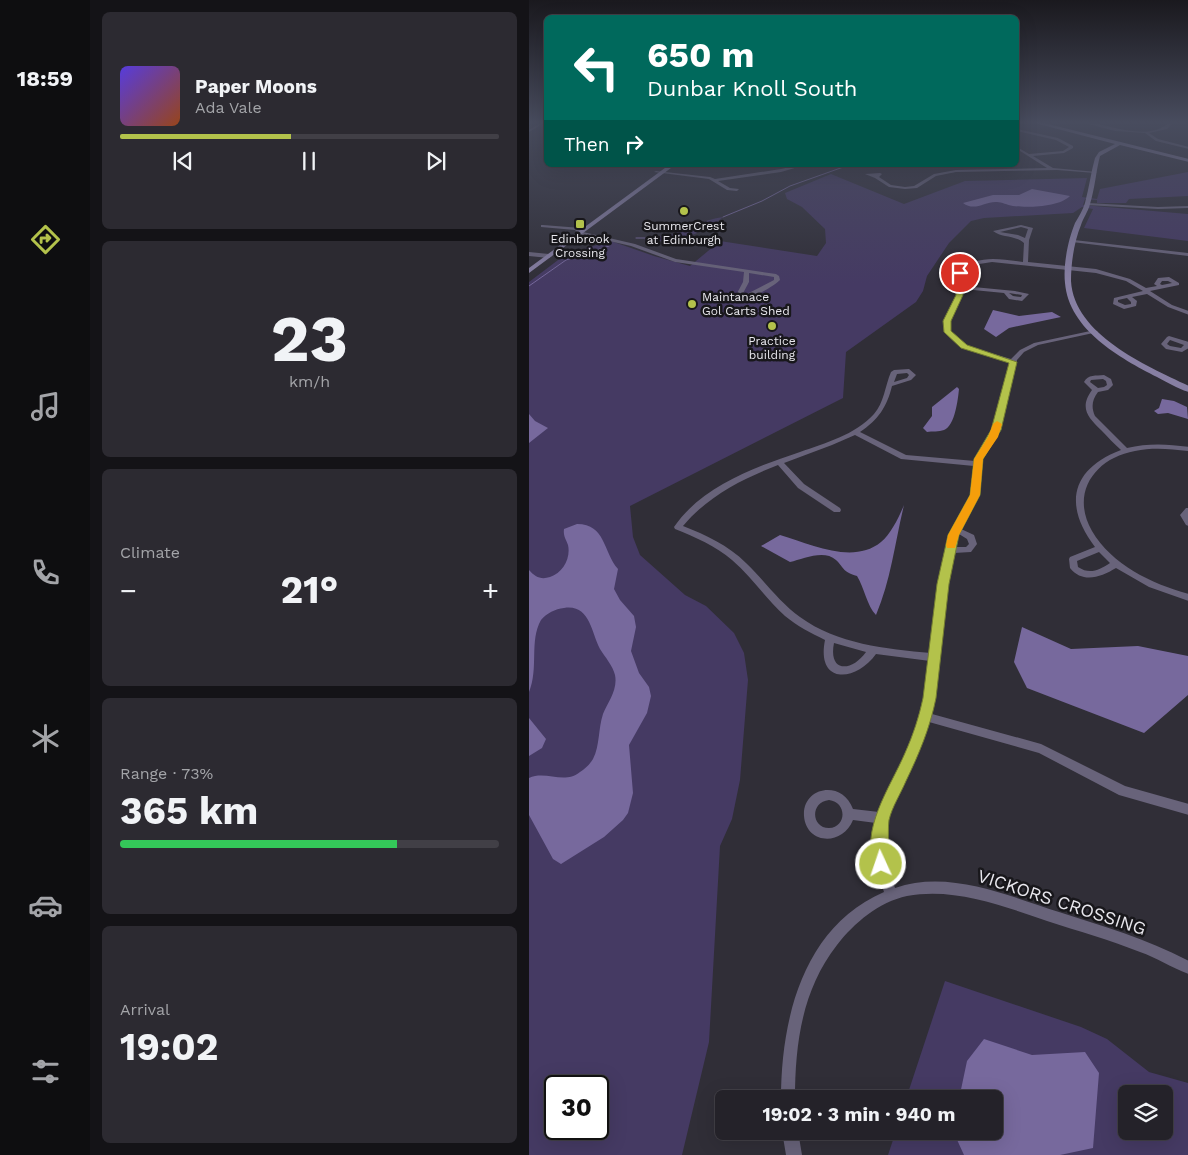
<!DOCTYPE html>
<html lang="en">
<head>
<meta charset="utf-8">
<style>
  body { margin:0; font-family:"Work Sans",sans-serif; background:#2c2a31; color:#f1f3f6; height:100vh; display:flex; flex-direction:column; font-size:19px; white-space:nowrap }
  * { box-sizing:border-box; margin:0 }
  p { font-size:16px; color:#a3a4a8 }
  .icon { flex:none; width:28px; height:28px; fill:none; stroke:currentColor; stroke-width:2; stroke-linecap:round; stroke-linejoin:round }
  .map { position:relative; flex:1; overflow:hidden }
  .sheet { display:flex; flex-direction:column; gap:12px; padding:12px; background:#141317; width:439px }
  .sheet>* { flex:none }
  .banner { position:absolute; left:15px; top:15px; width:475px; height:152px; border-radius:8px; box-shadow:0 5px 20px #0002,0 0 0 1px #413f46; background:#00695c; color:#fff; overflow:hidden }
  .buttons { position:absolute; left:589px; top:1085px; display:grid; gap:10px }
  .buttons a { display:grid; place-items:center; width:55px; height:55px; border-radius:8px; background:#242229; box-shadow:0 5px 20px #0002,0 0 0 1px #413f46; font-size:25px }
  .speed { position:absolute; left:15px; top:1075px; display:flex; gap:10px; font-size:25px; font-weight:700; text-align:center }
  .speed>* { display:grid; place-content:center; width:65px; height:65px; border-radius:50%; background:#242229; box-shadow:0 5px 20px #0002,0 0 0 1px #413f46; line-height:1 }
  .speed .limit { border:2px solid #111; border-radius:8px; background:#fff; color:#111 }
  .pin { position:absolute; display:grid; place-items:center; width:42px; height:42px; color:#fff; margin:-21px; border:2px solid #fff; border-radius:50%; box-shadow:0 1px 5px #0007 }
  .me { position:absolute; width:55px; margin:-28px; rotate:357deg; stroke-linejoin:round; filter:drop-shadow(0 0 4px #0008) }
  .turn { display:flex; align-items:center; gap:18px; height:105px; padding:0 20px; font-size:22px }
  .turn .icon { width:65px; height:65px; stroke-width:2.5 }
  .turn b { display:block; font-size:35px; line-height:42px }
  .then { display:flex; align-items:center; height:48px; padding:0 20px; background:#0003; gap:10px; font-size:19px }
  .big { font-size:38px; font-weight:700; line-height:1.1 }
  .sheet .card { flex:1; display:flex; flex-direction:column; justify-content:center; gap:8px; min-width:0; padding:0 18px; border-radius:8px; background:#2c2a31 }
  .sheet .dial { align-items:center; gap:0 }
  .dial b { font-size:65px; line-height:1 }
  .song { display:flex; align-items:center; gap:15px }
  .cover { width:60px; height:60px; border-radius:8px; background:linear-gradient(135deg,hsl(250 70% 55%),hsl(20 70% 35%)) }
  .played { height:5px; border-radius:2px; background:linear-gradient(90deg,#b3c24b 45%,#413f46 45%) }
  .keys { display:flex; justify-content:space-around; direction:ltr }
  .heat { display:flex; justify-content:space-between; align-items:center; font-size:28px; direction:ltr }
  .charge { height:8px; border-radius:4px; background:linear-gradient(90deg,#34c759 73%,#413f46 0) }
  .trip { position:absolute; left:186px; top:1090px; width:288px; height:50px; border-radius:8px; background:#242229; box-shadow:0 5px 20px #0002,0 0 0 1px #413f46; font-weight:700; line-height:50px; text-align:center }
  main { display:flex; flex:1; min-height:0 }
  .dock { display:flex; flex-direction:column; width:90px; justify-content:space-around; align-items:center; background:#0e0e10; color:#a3a4a8 }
  .dock .icon { width:35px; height:35px }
  .dock .selected { color:#b3c24b }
  .dock b { font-size:22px; color:#f1f3f6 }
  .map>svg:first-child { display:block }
  .green { fill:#453a63; fill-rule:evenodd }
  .water { fill:#77699d }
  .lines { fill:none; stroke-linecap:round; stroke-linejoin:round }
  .stream { stroke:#77699d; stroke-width:1 }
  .street { fill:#68637a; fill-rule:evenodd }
  .secondary { fill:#877fa3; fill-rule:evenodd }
  .route { fill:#b3c24b; stroke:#747e31 }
  .slow { fill:#f59e0b }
  .poi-dot { fill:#b3c24b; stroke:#18171b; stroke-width:2 }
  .labels { text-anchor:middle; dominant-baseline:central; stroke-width:5; stroke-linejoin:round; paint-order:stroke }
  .far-poi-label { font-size:12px; fill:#e8e7ed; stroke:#18171b }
  .near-street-label { font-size:18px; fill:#e8e7ed; stroke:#18171b }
</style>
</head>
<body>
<main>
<nav class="dock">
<b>18:59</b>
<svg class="icon selected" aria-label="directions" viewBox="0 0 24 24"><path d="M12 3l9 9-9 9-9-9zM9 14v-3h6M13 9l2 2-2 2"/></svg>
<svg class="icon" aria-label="music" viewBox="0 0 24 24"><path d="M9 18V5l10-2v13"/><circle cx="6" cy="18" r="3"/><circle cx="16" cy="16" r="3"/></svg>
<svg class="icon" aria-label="phone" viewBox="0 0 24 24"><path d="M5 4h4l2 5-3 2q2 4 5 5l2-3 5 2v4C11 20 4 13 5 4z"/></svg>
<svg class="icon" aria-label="climate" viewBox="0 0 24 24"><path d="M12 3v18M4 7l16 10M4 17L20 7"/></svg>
<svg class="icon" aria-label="car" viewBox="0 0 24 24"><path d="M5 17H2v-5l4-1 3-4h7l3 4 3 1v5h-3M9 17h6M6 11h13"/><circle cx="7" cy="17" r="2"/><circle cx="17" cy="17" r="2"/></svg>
<svg class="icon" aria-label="filters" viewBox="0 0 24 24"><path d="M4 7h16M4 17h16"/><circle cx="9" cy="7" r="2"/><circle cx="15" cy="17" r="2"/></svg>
</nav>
<section class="sheet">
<div class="card">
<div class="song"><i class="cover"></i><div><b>Paper Moons</b><p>Ada Vale</p></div></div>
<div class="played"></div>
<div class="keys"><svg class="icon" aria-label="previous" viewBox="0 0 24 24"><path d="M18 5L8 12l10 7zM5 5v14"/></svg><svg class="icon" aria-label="pause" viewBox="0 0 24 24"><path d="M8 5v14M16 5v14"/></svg><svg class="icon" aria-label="next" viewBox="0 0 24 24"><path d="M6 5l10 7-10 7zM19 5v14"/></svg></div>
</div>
<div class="card dial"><b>23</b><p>km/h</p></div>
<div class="card"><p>Climate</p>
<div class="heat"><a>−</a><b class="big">21°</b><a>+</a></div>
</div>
<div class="card"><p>Range · 73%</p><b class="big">365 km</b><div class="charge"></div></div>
<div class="card"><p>Arrival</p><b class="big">19:02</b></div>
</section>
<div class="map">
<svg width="660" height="1155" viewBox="0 0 660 1155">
  <rect width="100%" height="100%" fill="#302e37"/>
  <path class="green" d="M659,172V196L600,199L597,203H568V200L556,199L554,205L659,214V241L555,228L564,209L553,207L544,213L455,218L442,221L420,243L398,276L394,291L387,302L317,352L314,398L101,506L104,537L111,555L156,595L177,606L205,633L215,653L219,680L211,780L203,819L191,846L180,1042L153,1155H0V282L37,254L82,241L125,256L161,266L191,241L288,256L297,243L296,229L273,207L258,199L256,193L302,174L375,204L436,181L558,178L553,197L568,199L571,189ZM26,1086H69V1129H26Z
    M194,217C174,235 143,244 115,240C121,235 133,237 141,235C159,230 175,219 194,217Z
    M416,981L552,1027L578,1039L620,1072L659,1083V1155H359L367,1131H465V1099H377ZM598,1094H635V1131H598Z"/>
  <path class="water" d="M503,189L541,196C530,207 499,208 484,206C478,205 473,202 468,202C456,201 446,212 434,203L464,195H490Z
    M464,310L490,316L523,312L532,317L480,328L467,337L455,329Z
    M428,387L430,389C429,399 426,426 415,430C410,432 403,431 398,432L394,428L403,416V407Z
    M633,399L645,401L658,407L659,419L639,413L629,414L625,411L630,408Z
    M0,414L6,421L19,428L0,443Z
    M375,505C366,542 362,580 347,615C338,606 335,587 328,576C314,572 316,569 307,560C295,549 274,559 261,562L232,546L251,535C282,544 324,565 352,542C362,534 370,517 375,505Z
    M48,524C77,524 74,552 89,569L85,589L91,600L105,616L107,627L102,651L110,673L120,687L122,696L118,713L100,745L104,793L99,813L94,820L75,837L32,864L24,859L0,815V778C17,770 35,785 51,772C56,769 61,764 64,759C71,745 69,729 74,714C79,702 89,690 86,675C84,666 76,657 71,649C62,632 61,604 35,608C26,609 18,613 12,620C0,641 10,668 0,692V570C6,577 12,580 21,577C34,573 42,558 39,545C37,539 34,536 35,529Z
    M493,627L542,649L609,646L659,656V695L615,733L498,688L485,662Z
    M0,718L17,739L13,748L0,756Z
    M455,1039L503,1055L556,1052L570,1073L564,1148L531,1155H435L424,1131H465V1099H430L438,1061Z"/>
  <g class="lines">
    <path class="stream" d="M194,217L233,201L261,186L320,165
      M107,238H116
      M0,286L37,260L80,246"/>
    <path class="street" d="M13,122H17L0,132V130Z
      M490,122H495L488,126V124Z
      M552,122C579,122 617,144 641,122H645L638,129L620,133L629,139L660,147V149L627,141L616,133L586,131Z
      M488,129L529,138L544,146V148L535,153L504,156L524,168L568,172L566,173L528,170L427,172L407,176L388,188L376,189L360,187L346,178L336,174L351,173L353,174L350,177L362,185L376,187L385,186L405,174L427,170L518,168L488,149V147L500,154L534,151L540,147L527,140L488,131Z
      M270,165H276L252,172L189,181L201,188L210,189L208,191L198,190L180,179L125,172L127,171L181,177L186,179L252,169Z
      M559,203L629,207L660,206V208L629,209L557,205Z
      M14,225L52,228L54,229L52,230L54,232L106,244L147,259L247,274L250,276L251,280C243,288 215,303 205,299L214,282L215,272L146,262L102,246L50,234L46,230L12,227V225ZM220,273L245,277V280L212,297L220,282Z
      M492,225L504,228L500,240L499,262L567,269L601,279L617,288L628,286L625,284L629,278L640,277L650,283V285L621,291L643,305L660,311V315L639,307L618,294L603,297L608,301L607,306L595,309L584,304L585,298L614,291L597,281L567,273L463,262L444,265L434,273V286L486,291L500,294L493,301L480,299L475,293L434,289V295L421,321V332L437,346L482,359L491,350L505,343L566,330L569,332L509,345L495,352L488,360L471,430L454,459L450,495L432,529L445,535L448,544L442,552L425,553C414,606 412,660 403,714L512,744L596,786L660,804V815L590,795L510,753L400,722L380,772L359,819L356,848L358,864L366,888C420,869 479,896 530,912C574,926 618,939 660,961V974C643,968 628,958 611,952C581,940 549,931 518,921C474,906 425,887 378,896C350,902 325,923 308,945C273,990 266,1044 266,1099H252C252,1019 274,927 355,892L346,864L344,848L347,823L324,820C313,847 277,844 275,816C273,787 313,779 324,809L350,812L370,770L392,717L401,661L347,654C326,683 287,684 296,640C282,633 268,626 256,616C237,599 223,577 203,560C187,546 166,537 146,529L145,527C173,486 226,467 271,452C296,443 326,435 345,414C355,403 356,386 362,372L365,370L380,369L387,375L382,380L363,386C358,407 349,420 331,432L377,455L446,461L463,430L481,363L433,348L415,332V321L428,295V273C448,254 469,259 494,262L495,243C486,235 473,238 464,231ZM492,227L499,229L496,238L489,235L471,232ZM633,281H639L643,283L633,285L631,284ZM480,293L493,295L492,297L484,296ZM598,298L602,302V304L596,305L589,302V300ZM378,373L380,375L378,378L365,382L368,374ZM326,435L372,459L445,466L442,495L421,535L417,550L410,584L402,653C357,649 308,644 271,617C250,602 235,580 217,563C199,545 177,535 154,526C179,496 213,479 249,465L269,488L305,512H311L312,510L311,508L275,484L255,463L303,445ZM430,534L438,539L440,544L437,547H427ZM305,643L337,652C323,672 299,673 305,643ZM300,800C318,802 318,827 300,828C282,828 281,802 300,800Z
      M545,240L660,253V256L543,242V241Z
      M0,252L20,254L23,256L20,258L0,256Z
      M640,336L660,342V348L653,352L637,349L632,344L638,337ZM641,340L655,345L652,348L641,346L638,344Z
      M575,375L582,379L584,385L579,390L569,392C563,400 562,407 566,416L598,448C619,443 639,444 660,447V451C642,449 624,447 606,451C566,458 541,493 563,531C583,565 623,584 660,594V601L620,587L587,568C572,577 554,584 541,568L540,559L541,557L566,547C534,505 542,469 592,450C585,444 579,437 572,430C559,417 550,408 563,390L555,382C559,374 567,376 575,375ZM574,379L577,381L578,385L575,387L569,388L561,382L562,380ZM570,552L581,563C570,570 561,575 549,567L548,561Z
      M657,508H660V526L657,525L651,515Z
      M253,1131H269L273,1155H257Z"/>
    <path class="secondary" d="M511,122L660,159V162L591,145L571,156C567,171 566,188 561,204C559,212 554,218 552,225C545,242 542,263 542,281C545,335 618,366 660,386V392C649,389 638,382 628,377C591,358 540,330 536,283C534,265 539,240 546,223C550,216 554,210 556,203C560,188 562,172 566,158L570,152L586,144L502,122Z
      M140,165H146L0,273V268Z"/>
  </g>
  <linearGradient id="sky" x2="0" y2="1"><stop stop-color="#1a191e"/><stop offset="0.43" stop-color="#484c5e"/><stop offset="1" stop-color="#484c5e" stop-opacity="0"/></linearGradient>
  <rect width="660" height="284" fill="url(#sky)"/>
  <path class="route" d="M431,271L434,273V295L422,321V331L438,345L488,362L472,430L454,459L451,495L430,535L420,584L407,698C401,728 390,754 377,781C372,793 363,807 360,820C358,834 362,858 357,869L352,871L346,869C330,830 361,788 376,753C384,735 390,717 394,698L408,584L419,535L441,495L445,459L462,430L480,363L432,348L415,332L414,321L427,295V273Z"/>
  <path class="slow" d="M468,421L473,424L469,437L454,459L451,495L430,535L426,548H418L417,545L419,535L441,495L445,459L459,437L464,424Z"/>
  <g class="poi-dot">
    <circle cx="155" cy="211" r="5"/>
    <rect x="46" y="219" width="10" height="10" rx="2.5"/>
    <circle cx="163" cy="304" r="5"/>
    <circle cx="243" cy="326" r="5"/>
  </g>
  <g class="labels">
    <g class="far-poi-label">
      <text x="155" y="226">SummerCrest<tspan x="155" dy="14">at Edinburgh</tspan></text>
      <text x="51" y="239">Edinbrook<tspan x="51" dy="14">Crossing</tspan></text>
      <text x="173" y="297" text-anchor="start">Maintanace<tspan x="173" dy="14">Gol Carts Shed</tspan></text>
      <text x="243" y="341">Practice<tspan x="243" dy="14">building</tspan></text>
    </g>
    <g class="near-street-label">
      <text transform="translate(533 902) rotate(18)">VICKORS CROSSING</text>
    </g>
  </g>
</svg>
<div class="buttons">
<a><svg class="icon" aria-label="layers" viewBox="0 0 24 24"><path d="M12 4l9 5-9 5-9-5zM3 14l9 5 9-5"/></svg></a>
</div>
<div class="speed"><div class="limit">30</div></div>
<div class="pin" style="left:431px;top:273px;background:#d93025"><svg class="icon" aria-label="arrive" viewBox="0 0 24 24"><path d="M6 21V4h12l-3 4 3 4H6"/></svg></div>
<svg class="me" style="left:352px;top:864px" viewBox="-20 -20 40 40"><circle r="17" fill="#b3c24b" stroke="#fff" stroke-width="3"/><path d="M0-11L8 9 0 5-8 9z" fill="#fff"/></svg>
<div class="trip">19:02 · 3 min · 940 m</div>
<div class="banner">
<div class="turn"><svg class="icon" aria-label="left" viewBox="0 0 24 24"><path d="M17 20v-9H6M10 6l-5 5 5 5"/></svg><div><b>650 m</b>Dunbar Knoll South</div></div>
<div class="then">Then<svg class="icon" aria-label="right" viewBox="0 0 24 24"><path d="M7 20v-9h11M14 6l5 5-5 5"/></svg></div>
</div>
</div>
</main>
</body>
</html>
